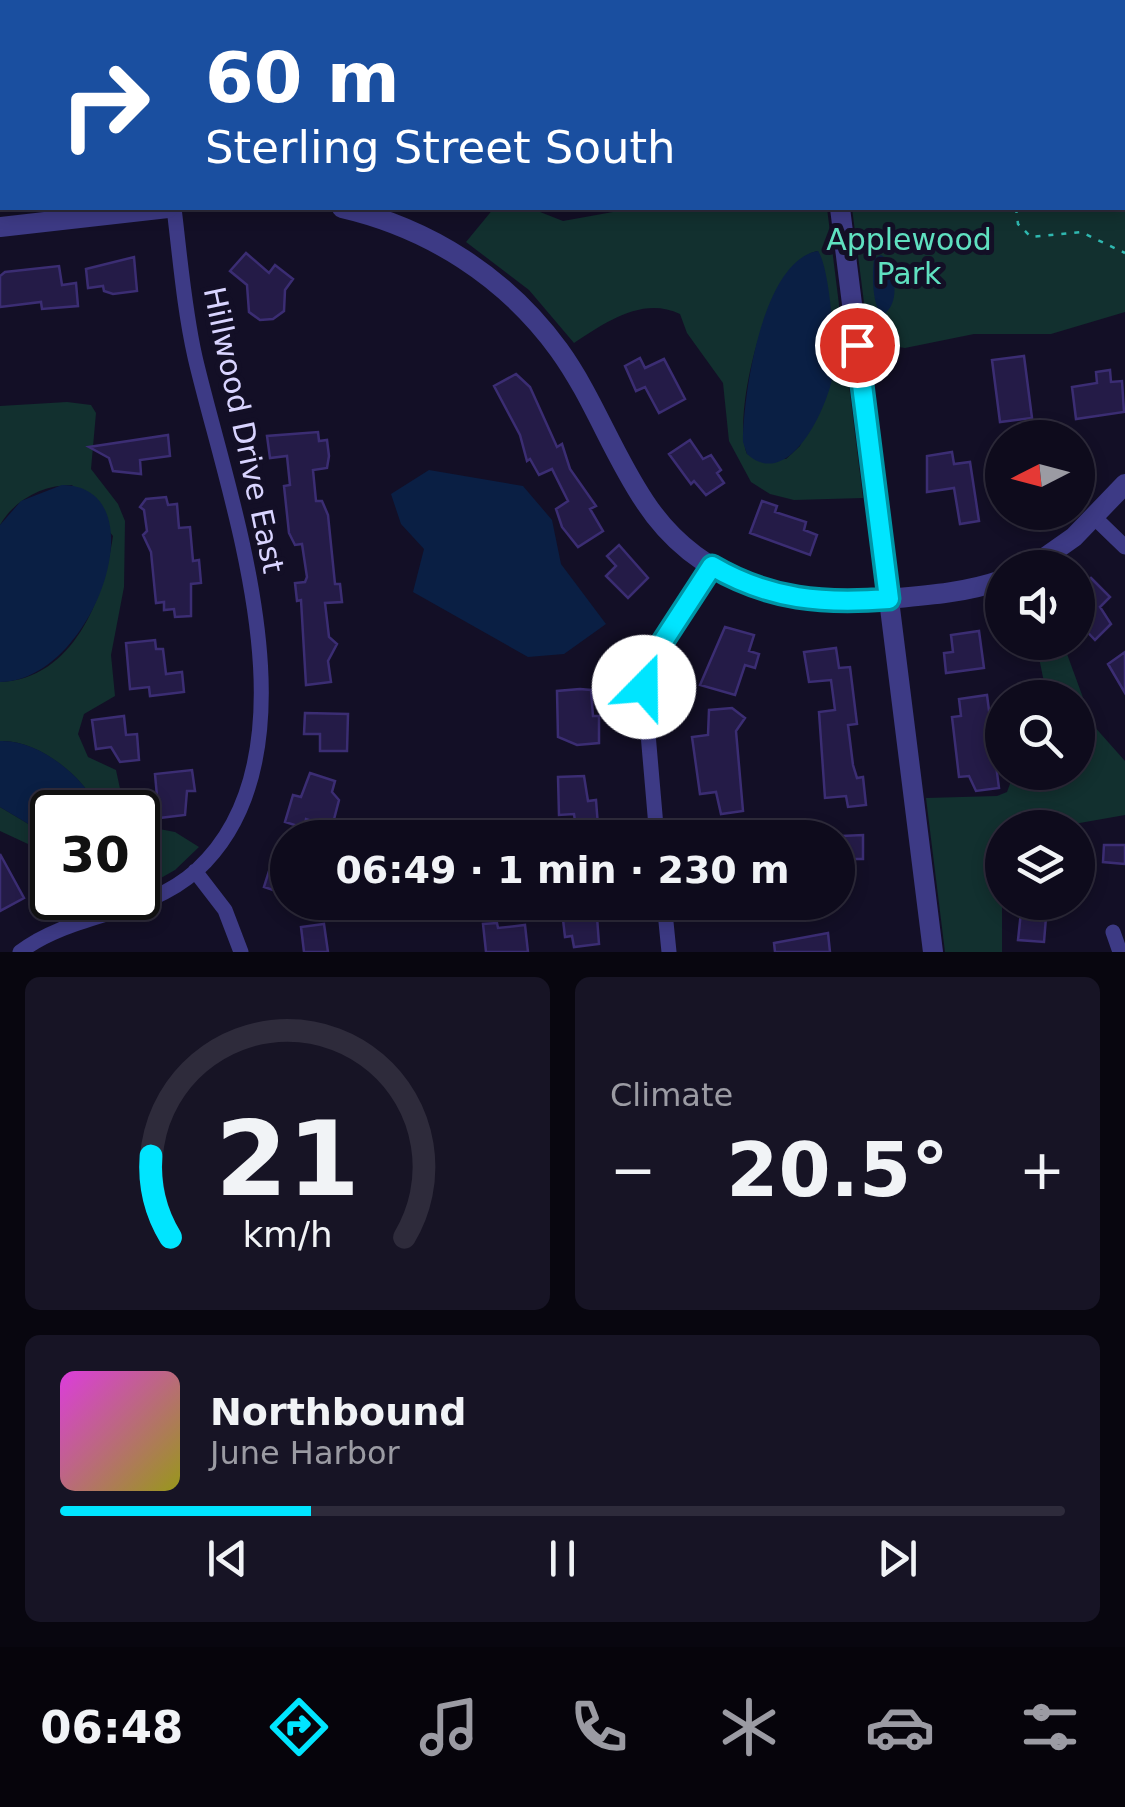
<!DOCTYPE html>
<html lang="en">
<head>
<meta charset="utf-8">
<style>
  body { margin:0; font-family:"DejaVu Sans",sans-serif; background:#171425; color:#f1f3f6; height:100vh; display:flex; flex-direction:column; font-size:38px; white-space:nowrap }
  * { box-sizing:border-box; margin:0 }
  p { font-size:32px; color:#9b9ba3 }
  .icon { flex:none; width:55px; height:55px; fill:none; stroke:currentColor; stroke-width:2; stroke-linecap:round; stroke-linejoin:round }
  .map { position:relative; height:952px; overflow:hidden }
  .drawer { display:flex; flex-direction:column; gap:25px; padding:25px; background:#08060f; flex:1 }
  .drawer>* { flex:none }
  .hud { position:absolute; left:0px; top:0px; width:1125px; height:210px; box-shadow:0 5px 15px #0003,0 0 0 2px #2e2b3b; background:#1a4fa0; color:#fff; overflow:hidden }
  .needle { width:65px; rotate:264deg }
  .controls { position:absolute; left:985px; top:420px; display:grid; gap:20px }
  .controls a { display:grid; place-items:center; width:110px; height:110px; border-radius:50%; background:#0e0b1c; box-shadow:0 5px 15px #0003,0 0 0 2px #2e2b3b; font-size:50px }
  .speed { position:absolute; left:30px; top:790px; display:flex; gap:20px; font-size:50px; font-weight:700; text-align:center }
  .speed>* { display:grid; place-content:center; width:130px; height:130px; border-radius:50%; background:#0e0b1c; box-shadow:0 5px 15px #0003,0 0 0 2px #2e2b3b; line-height:1 }
  .speed .limit { border:5px solid #111; border-radius:15px; background:#fff; color:#111 }
  .pin { position:absolute; display:grid; place-items:center; width:85px; height:85px; color:#fff; margin:-42px; border:5px solid #fff; border-radius:50%; box-shadow:0 2px 10px #0007 }
  .me { position:absolute; width:110px; margin:-55px; rotate:22deg; stroke-linejoin:round; filter:drop-shadow(0 0 8px #0008) }
  .turn { display:flex; align-items:center; gap:35px; height:210px; padding:0 40px; font-size:45px }
  .turn .icon { width:130px; height:130px; stroke-width:2.5 }
  .turn b { display:block; font-size:70px; line-height:85px }
  .big { font-size:75px; font-weight:800; line-height:1.1 }
  .drawer .widget { flex:1; display:flex; flex-direction:column; justify-content:center; gap:15px; min-width:0; padding:0 35px; border-radius:15px; background:#171425 }
  .drawer .dial { align-items:center; gap:0 }
  .dial svg { height:260px; overflow:visible; fill:none; stroke:#2e2b3b; stroke-width:7; stroke-linecap:round; text-anchor:middle }
  .dial text { fill:#f1f3f6; stroke:none }
  .song { display:flex; align-items:center; gap:30px }
  .cover { width:120px; height:120px; border-radius:15px; background:linear-gradient(135deg,hsl(300 70% 55%),hsl(60 70% 35%)) }
  .played { height:10px; border-radius:5px; background:linear-gradient(90deg,#00e5ff 25%,#2e2b3b 25%) }
  .keys { display:flex; justify-content:space-around; direction:ltr }
  .heat { display:flex; justify-content:space-between; align-items:center; font-size:55px; direction:ltr }
  .drawer .tiles { flex:1; display:grid; gap:25px; grid-template-columns:1fr 1fr }
  .widget:last-child { grid-column:span 2 }
  .trip { position:absolute; left:270px; top:820px; width:585px; height:100px; border-radius:50px; background:#0e0b1c; box-shadow:0 5px 15px #0003,0 0 0 2px #2e2b3b; font-weight:800; line-height:100px; text-align:center }
  .menu { display:flex; height:160px; justify-content:space-around; align-items:center; background:#06040b; color:#9b9ba3 }
  .menu .icon { width:70px; height:70px }
  .menu .active { color:#00e5ff }
  .menu b { font-size:45px; color:#f1f3f6 }
  .map>svg:first-child { display:block }
  .green { fill:#12302f; fill-rule:evenodd }
  .water { fill:#0a1f44 }
  .building { fill:#241b47; stroke:#3b2d73; stroke-width:2.5 }
  .lines { fill:none; stroke-linecap:round; stroke-linejoin:round }
  .path { stroke:#2fb8b0; stroke-width:2.5; stroke-dasharray:5 8; stroke-linecap:butt }
  .minor { stroke:#3d3a85; stroke-width:15 }
  .tertiary { stroke:#3d3a85; stroke-width:20 }
  .route-casing { stroke:#0095a6; stroke-width:25 }
  .route { stroke:#00e5ff; stroke-width:18 }
  .labels { text-anchor:middle; dominant-baseline:central; stroke-width:10; stroke-linejoin:round; paint-order:stroke }
  .park-label { font-size:30px; fill:#5fe0c0; stroke:#130f26 }
  .street-label { font-size:30px; fill:#d9d4ff; stroke:#130f26 }
</style>
</head>
<body>
<div class="map">
<svg width="1125" height="952" viewBox="0 0 1125 952">
  <rect width="100%" height="100%" fill="#130f26"/>
  <path class="green" d="M1125,190V312L1051,334H974L905,348L869,342L852,208H1122Z
    M494,208H530L563,221L635,208H827L863,498L794,500L770,494L751,482L729,441L723,383L687,333L680,314C642,296 605,323 574,343L529,290L466,242ZM818,251L834,352L800,446L786,459L747,454C731,416 768,259 818,251Z
    M67,402L91,405L96,413L91,469L118,504L125,521L124,587L111,655L115,696L84,714L78,734L88,757L116,770L125,812H100C86,778 38,739 0,741V682C74,679 104,598 113,536L72,485C43,485 15,499 0,525V406Z
    M1036,643H1063L1093,725L1125,761V815L1057,827L1002,828V952H945L926,798L997,796L1007,792L1014,773L1078,772V698L1047,697Z
    M0,807L52,838V867L28,844L0,831Z
    M138,825L175,832L199,847L175,870L138,891Z"/>
  <path class="water" d="M0,0H218L219,2H2V27Z
    M818,251C830,268 836,351 833,374C828,407 789,492 747,454L743,442C743,396 762,260 818,251Z
    M881,255L889,260C894,279 901,302 882,316C872,304 872,275 874,259Z
    M429,470L523,486L552,520L561,564L606,624L564,654L528,657L413,592L424,549L401,524L391,494Z
    M62,485C162,486 93,682 0,682V525L21,501Z
    M0,741C39,739 86,778 100,812H52V838L0,807Z"/>
  <path class="building" d="M246,253L269,273L275,265L293,279L285,290L284,311L273,319L260,320L249,312L247,285L230,271Z
    M134,257L137,291L113,294L104,291L103,286L88,288L86,269Z
    M59,266L62,285L76,283L78,306L42,309L41,302L0,307V276L5,272Z
    M1024,356L1032,418L1000,422L992,360Z
    M640,358L645,368L664,359L685,399L659,413L645,387L636,391L625,366Z
    M1110,370L1111,382L1122,381L1124,412L1076,419L1072,387L1097,383L1096,372Z
    M516,374L530,387L557,447L562,444L570,469L596,506L590,509L603,531L578,547L562,527L556,509L568,501L552,469L539,475L530,459L527,461L520,435L494,386Z
    M318,432L319,441L327,440L329,456L327,468L313,470L316,501H322L328,515L335,584H340L342,602L325,603L329,637L337,644L328,661L331,682L306,685L301,600L297,601L295,583L305,582L307,577L302,544L295,545L289,533L284,486L290,485L287,456L270,458L267,436Z
    M168,435L170,456L140,460L141,474L113,471L109,458L89,447Z
    M690,440L703,459L711,455L721,470L717,473L724,483L706,495L694,481L691,484L669,454Z
    M952,452L954,464L970,462L979,521L960,524L954,488L927,492V456Z
    M166,497L168,505L177,504L179,528L190,527L193,561L199,560L201,583L191,584V616L175,617L174,609L164,610V602L156,603L151,552L143,535L147,531L144,510L140,507L146,499Z
    M762,501L777,506L775,512L806,522L804,530L817,535L810,555L750,533Z
    M619,545L648,578L628,598L606,576L616,566L607,556Z
    M1091,578L1110,597L1100,607L1111,624L1095,640L1078,622V604L1084,598L1078,592Z
    M725,627L754,635L749,651L759,654L755,668L745,665L735,695L700,685Z
    M979,631L984,668L946,673L944,653L953,652L951,635Z
    M155,640L156,649H163L166,674L182,672L184,692L150,696L149,687L130,689L126,643Z
    M836,648L839,668L850,667L857,724L848,725L853,765L857,778L863,777L866,805L848,807L846,796L825,798L819,712L835,710L831,680L809,682L804,652Z
    M1125,652V693L1108,664Z
    M580,689L591,690L593,716H599V743L577,745L558,737L557,691Z
    M987,695L999,788L976,791L969,776L959,777L952,717L961,716L959,699Z
    M732,708L745,718L736,731L743,811L721,814L716,792L700,794L692,737L708,735L709,710Z
    M305,713L348,714L347,751H320V734H304Z
    M124,716L126,735L137,734L139,760L120,762L111,747L96,749L92,720Z
    M192,770L195,791H187L185,815L159,818L155,774Z
    M310,773L335,781L332,792L339,800L332,827L306,819L304,828L285,822L293,795L301,797Z
    M584,776L588,801L596,800L598,826L576,828L574,814L559,815L558,777Z
    M807,824L808,838H764V828Z
    M863,835V859H842V836Z
    M1104,845H1125V864L1103,862Z
    M0,854L24,898L0,911Z
    M269,871L288,877V895L264,887Z
    M561,902L589,906L591,918L597,917L599,944L574,947L572,936L565,937Z
    M1022,902L1047,905L1044,942L1018,940Z
    M497,923L498,928L525,925L528,952H486L483,924Z
    M324,924L328,952H304L301,927Z
    M828,933L830,952H775L774,943Z"/>
  <g class="lines">
    <path class="path" d="M1016,208L1018,224L1031,237L1081,232L1125,253"/>
    <path class="minor" d="M317,0L318,2
      M1010,2V0
      M1094,517L1125,547
      M657,838L644,687L658,649L712,567
      M195,871L225,910L241,952
      M664,902L669,952
      M1113,932L1120,952
      M20,952C74,911 145,917 197,870C325,752 228,499 195,357C184,308 180,257 174,208"/>
    <path class="tertiary" d="M814,0V2
      M342,208C429,228 506,277 559,350C593,397 612,453 645,502C697,581 785,607 876,600C918,596 962,594 1002,580
      M840,208L933,952
      M0,227L168,208
      M1030,568L1074,537L1125,484"/>
  </g>
  <g class="lines">
    <g class="route-casing">
      <path id="route" d="M644,687L658,649L712,566C770,600 823,604 889,599L857,345"/>
    </g>
    <use href="#route" class="route"/>
  </g>
  <g class="labels">
    <g class="park-label">
      <text x="909" y="239">Applewood<tspan x="909" dy="34">Park</tspan></text>
    </g>
    <g class="street-label">
      <text transform="translate(244 430) rotate(78)">Hillwood Drive East</text>
    </g>
  </g>
</svg>
<div class="controls">
<a><svg class="needle" viewBox="-14 -14 28 28"><path d="M0-13l5 13h-10z" fill="#e53935"/><path d="M0 13l5-13h-10z" fill="#9b9ba3"/></svg></a>
<a><svg class="icon" aria-label="sound" viewBox="0 0 24 24"><path d="M4 9h4l5-4v14l-5-4H4zM17 9q2 3 0 6"/></svg></a>
<a><svg class="icon" aria-label="search" viewBox="0 0 24 24"><circle cx="10" cy="10" r="6"/><path d="M15 15l6 6"/></svg></a>
<a><svg class="icon" aria-label="layers" viewBox="0 0 24 24"><path d="M12 4l9 5-9 5-9-5zM3 14l9 5 9-5"/></svg></a>
</div>
<div class="speed"><div class="limit">30</div></div>
<div class="pin" style="left:857px;top:345px;background:#d93025"><svg class="icon" aria-label="arrive" viewBox="0 0 24 24"><path d="M6 21V4h12l-3 4 3 4H6"/></svg></div>
<svg class="me" style="left:644px;top:687px" viewBox="-20 -20 40 40"><circle r="19" fill="#fff"/><path d="M0-13L10 11 0 6-10 11z" fill="#00e5ff"/></svg>
<div class="trip">06:49 · 1 min · 230 m</div>
<div class="hud">
<div class="turn"><svg class="icon" aria-label="right" viewBox="0 0 24 24"><path d="M7 20v-9h11M14 6l5 5-5 5"/></svg><div><b>60 m</b>Sterling Street South</div></div>
</div>
</div>
<section class="drawer">
<div class="tiles">
<div class="widget dial"><svg viewBox="0 0 100 80">
<path d="M14 69A42 42 0 1 1 86 69"/>
<path d="M14 69A42 42 0 0 1 8 44" stroke="#00e5ff"/>
<text x="50" y="56" font-size="32" font-weight="700">21</text>
<text x="50" y="72" font-size="11">km/h</text>
</svg></div>
<div class="widget"><p>Climate</p>
<div class="heat"><a>−</a><b class="big">20.5°</b><a>+</a></div>
</div>
<div class="widget">
<div class="song"><i class="cover"></i><div><b>Northbound</b><p>June Harbor</p></div></div>
<div class="played"></div>
<div class="keys"><svg class="icon" aria-label="previous" viewBox="0 0 24 24"><path d="M18 5L8 12l10 7zM5 5v14"/></svg><svg class="icon" aria-label="pause" viewBox="0 0 24 24"><path d="M8 5v14M16 5v14"/></svg><svg class="icon" aria-label="next" viewBox="0 0 24 24"><path d="M6 5l10 7-10 7zM19 5v14"/></svg></div>
</div>
</div>
</section>
<nav class="menu">
<b>06:48</b>
<svg class="icon active" aria-label="directions" viewBox="0 0 24 24"><path d="M12 3l9 9-9 9-9-9zM9 14v-3h6M13 9l2 2-2 2"/></svg>
<svg class="icon" aria-label="music" viewBox="0 0 24 24"><path d="M9 18V5l10-2v13"/><circle cx="6" cy="18" r="3"/><circle cx="16" cy="16" r="3"/></svg>
<svg class="icon" aria-label="phone" viewBox="0 0 24 24"><path d="M5 4h4l2 5-3 2q2 4 5 5l2-3 5 2v4C11 20 4 13 5 4z"/></svg>
<svg class="icon" aria-label="climate" viewBox="0 0 24 24"><path d="M12 3v18M4 7l16 10M4 17L20 7"/></svg>
<svg class="icon" aria-label="car" viewBox="0 0 24 24"><path d="M5 17H2v-5l4-1 3-4h7l3 4 3 1v5h-3M9 17h6M6 11h13"/><circle cx="7" cy="17" r="2"/><circle cx="17" cy="17" r="2"/></svg>
<svg class="icon" aria-label="filters" viewBox="0 0 24 24"><path d="M4 7h16M4 17h16"/><circle cx="9" cy="7" r="2"/><circle cx="15" cy="17" r="2"/></svg>
</nav>
</body>
</html>
